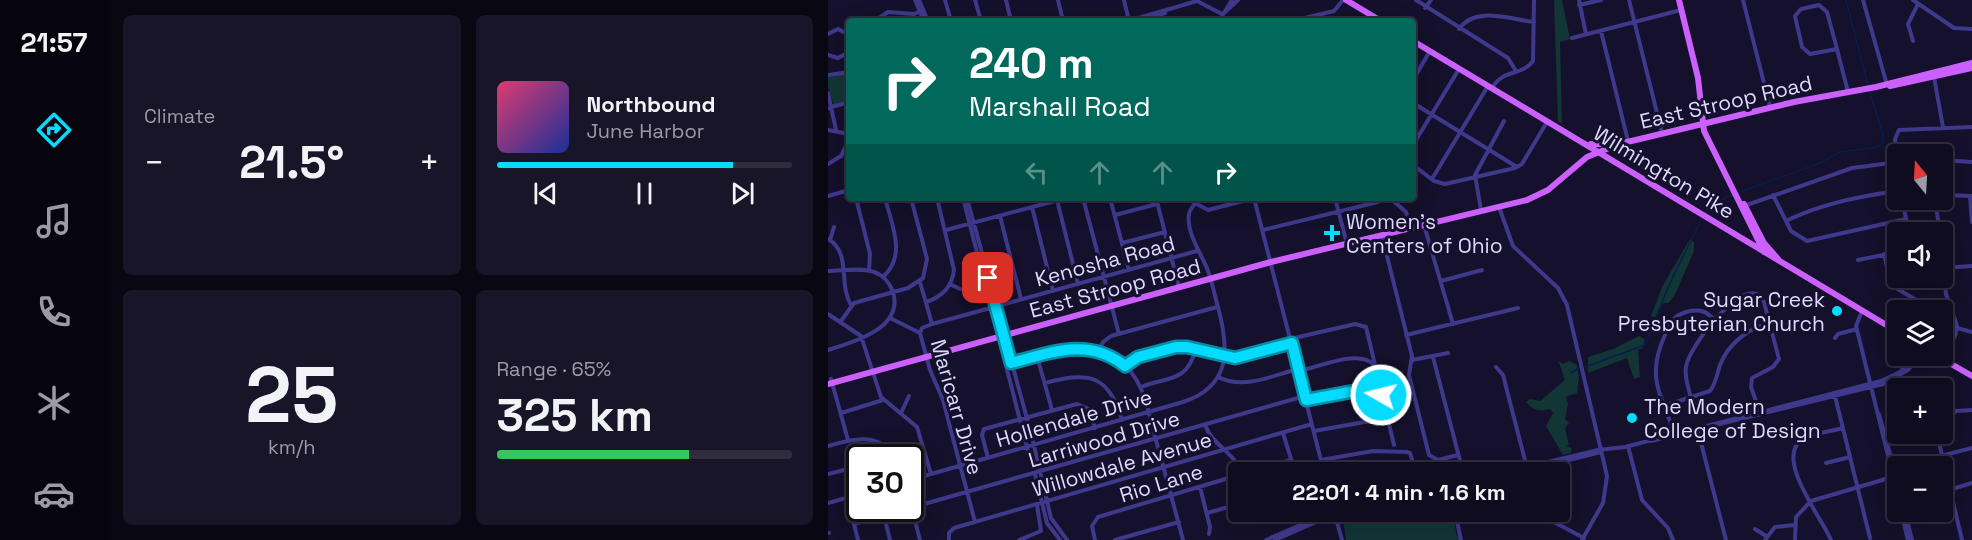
<!DOCTYPE html>
<html lang="en">
<head>
<meta charset="utf-8">
<style>
  body { margin:0; font-family:"Space Grotesk",sans-serif; background:#191529; color:#f1f3f6; height:100vh; display:flex; flex-direction:column; font-size:22px; white-space:nowrap }
  * { box-sizing:border-box; margin:0 }
  p { font-size:20px; color:#9c9ba5 }
  .icon { flex:none; width:33px; height:33px; fill:none; stroke:currentColor; stroke-width:2; stroke-linecap:round; stroke-linejoin:round }
  .map { position:relative; flex:1; overflow:hidden }
  .details { display:flex; flex-direction:column; gap:15px; padding:15px; background:#090712; width:720px }
  .details>* { flex:none }
  .guide { position:absolute; left:18px; top:18px; width:570px; height:183px; border-radius:6px; box-shadow:0 6px 24px #0002,0 0 0 2px #302c3e; background:#00695c; color:#fff; overflow:hidden }
  .needle { width:39px; rotate:342deg }
  .fabs { position:absolute; left:1059px; top:144px; display:grid; gap:12px }
  .fabs a { display:grid; place-items:center; width:66px; height:66px; border-radius:6px; background:#100c20; box-shadow:0 6px 24px #0002,0 0 0 2px #302c3e; font-size:30px }
  .speed { position:absolute; left:18px; top:444px; display:flex; gap:12px; font-size:30px; font-weight:700; text-align:center }
  .speed>* { display:grid; place-content:center; width:78px; height:78px; border-radius:50%; background:#100c20; box-shadow:0 6px 24px #0002,0 0 0 2px #302c3e; line-height:1 }
  .speed .limit { border:3px solid #111; border-radius:9px; background:#fff; color:#111 }
  .pin { position:absolute; display:grid; place-items:center; width:51px; height:51px; color:#fff; margin:-26px; border-radius:12px; box-shadow:0 3px 9px #0006 }
  .me { position:absolute; width:66px; margin:-33px; rotate:278deg; stroke-linejoin:round; filter:drop-shadow(0 0 4px #0008) }
  .turn { display:flex; align-items:center; gap:21px; height:126px; padding:0 24px; font-size:27px }
  .turn .icon { width:78px; height:78px; stroke-width:2.5 }
  .turn b { display:block; font-size:42px; line-height:51px }
  .lanes { display:flex; align-items:center; height:57px; padding:0 24px; background:#0003; justify-content:center; gap:30px; direction:ltr }
  .lanes .off { opacity:.35 }
  .big { font-size:45px; font-weight:700; line-height:1.1 }
  .details .card { flex:1; display:flex; flex-direction:column; justify-content:center; gap:9px; min-width:0; padding:0 21px; border-radius:9px; background:#191529 }
  .details .dial { align-items:center; gap:0 }
  .dial b { font-size:78px; line-height:1 }
  .song { display:flex; align-items:center; gap:18px }
  .cover { width:72px; height:72px; border-radius:9px; background:linear-gradient(135deg,hsl(340 70% 55%),hsl(230 70% 35%)) }
  .played { height:6px; border-radius:3px; background:linear-gradient(90deg,#05dbff 80%,#302c3e 80%) }
  .keys { display:flex; justify-content:space-around; direction:ltr }
  .heat { display:flex; justify-content:space-between; align-items:center; font-size:33px; direction:ltr }
  .charge { height:9px; border-radius:4px; background:linear-gradient(90deg,#34c759 65%,#302c3e 0) }
  .details .tiles { flex:1; display:grid; gap:15px; grid-template-columns:repeat(2,1fr) }
  .trip { position:absolute; left:400px; top:462px; width:342px; height:60px; border-radius:6px; background:#100c20; box-shadow:0 6px 24px #0002,0 0 0 2px #302c3e; font-weight:700; line-height:60px; text-align:center }
  main { display:flex; flex:1; min-height:0 }
  .dock { display:flex; flex-direction:column; width:108px; justify-content:space-around; align-items:center; background:#06050d; color:#9c9ba5 }
  .dock .icon { width:42px; height:42px }
  .dock .active { color:#05dbff }
  .dock b { font-size:27px; color:#f1f3f6 }
  .map>svg:first-child { display:block }
  .green { fill:#123535 }
  .lines { fill:none; stroke-linecap:round; stroke-linejoin:round }
  .stream { stroke:#081e4b; stroke-width:1.5 }
  .minor { stroke:#3f398c; stroke-width:4 }
  .major { stroke:#cb60ff; stroke-width:6 }
  .route-casing { stroke:#038ea6; stroke-width:15 }
  .route { stroke:#05dbff; stroke-width:10 }
  .poi-dot { fill:#05dbff; stroke:#15102b; stroke-width:2 }
  .labels { text-anchor:middle; dominant-baseline:central; stroke-width:6; stroke-linejoin:round; paint-order:stroke }
  .street-label { font-size:21px; fill:#dfd9ff; stroke:#15102b }
  .poi-label { font-size:21px; fill:#dfd9ff; stroke:#15102b; text-anchor:start }
</style>
</head>
<body>
<main>
<nav class="dock">
<b>21:57</b>
<svg class="icon active" aria-label="directions" viewBox="0 0 24 24"><path d="M12 3l9 9-9 9-9-9zM9 14v-3h6M13 9l2 2-2 2"/></svg>
<svg class="icon" aria-label="music" viewBox="0 0 24 24"><path d="M9 18V5l10-2v13"/><circle cx="6" cy="18" r="3"/><circle cx="16" cy="16" r="3"/></svg>
<svg class="icon" aria-label="phone" viewBox="0 0 24 24"><path d="M5 4h4l2 5-3 2q2 4 5 5l2-3 5 2v4C11 20 4 13 5 4z"/></svg>
<svg class="icon" aria-label="climate" viewBox="0 0 24 24"><path d="M12 3v18M4 7l16 10M4 17L20 7"/></svg>
<svg class="icon" aria-label="car" viewBox="0 0 24 24"><path d="M5 17H2v-5l4-1 3-4h7l3 4 3 1v5h-3M9 17h6M6 11h13"/><circle cx="7" cy="17" r="2"/><circle cx="17" cy="17" r="2"/></svg>
</nav>
<section class="details">
<div class="tiles">
<div class="card"><p>Climate</p>
<div class="heat"><a>−</a><b class="big">21.5°</b><a>+</a></div>
</div>
<div class="card">
<div class="song"><i class="cover"></i><div><b>Northbound</b><p>June Harbor</p></div></div>
<div class="played"></div>
<div class="keys"><svg class="icon" aria-label="previous" viewBox="0 0 24 24"><path d="M18 5L8 12l10 7zM5 5v14"/></svg><svg class="icon" aria-label="pause" viewBox="0 0 24 24"><path d="M8 5v14M16 5v14"/></svg><svg class="icon" aria-label="next" viewBox="0 0 24 24"><path d="M6 5l10 7-10 7zM19 5v14"/></svg></div>
</div>
<div class="card dial"><b>25</b><p>km/h</p></div>
<div class="card"><p>Range · 65%</p><b class="big">325 km</b><div class="charge"></div></div>
</div>
</section>
<div class="map">
<svg width="1144" height="540" viewBox="0 0 1144 540">
  <rect width="100%" height="100%" fill="#15102b"/>
  <path class="green" d="M726,0H734L742,39L732,42L734,123L730,122Z
    M21,73V101L6,105L0,88V76Z
    M862,239L866,243V251L846,297L840,303H835L828,318L823,316L834,287Z
    M811,336L817,339L815,348L810,350L812,377L806,379L799,358L760,373V357L785,349Z
    M730,360L735,364L741,361L749,365L751,378L749,393L738,397L740,404L737,419L741,423L737,428L741,445L738,446L744,448L743,453L735,455L718,426L725,413L722,409C711,412 704,410 698,402L702,399L712,401L737,380Z
    M540,512H624L629,536L633,540H518L515,518Z"/>
  <g class="lines">
    <path class="stream" d="M1018,0L1040,85
      M909,193L992,163L1012,152L1050,147L1055,142V135L1041,90
      M879,212L887,202L905,195
      M757,367L817,345L841,285L874,218
      M743,373L751,368"/>
    <path class="minor" d="M87,0L96,21
      M91,0L100,21
      M117,0L123,21
      M147,0L153,21
      M178,0L183,21
      M230,0L235,21
      M296,0L301,21
      M588,0L680,58L688,71
      M751,0L758,34
      M801,0L834,133
      M915,0L942,107
      M1035,0L1059,85
      M1085,0L1126,28L1144,29
      M751,5L773,0
      M991,5L999,12L1009,49L982,54L974,47L967,16L973,9Z
      M597,8L603,0
      M395,14L410,0
      M47,21L60,12L86,14L95,10
      M300,21L369,1L394,14
      M310,21L337,13
      M391,21L404,0
      M464,21L506,11L515,0
      M631,29C647,5 684,20 706,22
      M773,31L800,141
      M0,34L10,29L21,35
      M744,38L853,10
      M1085,41L1080,24L1090,4
      M1009,49L1020,92
      M0,55L10,58L21,52
      M0,75L21,72
      M1106,77L1115,127
      M585,80L602,51
      M664,88C676,68 693,77 705,61L706,0
      M0,93L8,130
      M585,103L689,167
      M0,108L21,102
      M0,130L21,134
      M585,145L631,69
      M1114,160L1144,162
      M0,164L13,156L21,140
      M585,165L606,181L617,184L687,168L694,164L719,122
      M1070,166L1067,139L1071,130L1144,127
      M604,179L660,86
      M945,195L963,231L979,241L1078,219
      M1114,195L1144,196
      M0,196L21,190
      M1142,196L1144,222
      M28,198L42,254L41,271
      M135,198L203,463
      M139,198L204,437L223,518L239,540
      M255,198L291,334
      M282,198L301,270
      M328,198L351,287
      M358,198L380,210L427,198
      M426,198L496,472
      M507,198L519,244
      M562,198L578,212L583,228
      M229,200L250,284
      M1074,200L1081,232
      M1107,200L1112,232
      M916,206L1024,168L1070,162
      M204,207L225,291
      M671,207L685,246L730,288L739,305L779,476L775,503L754,540
      M653,210L647,175L676,121
      M287,215L329,204
      M172,216L193,299
      M958,221C992,204 1032,196 1070,191
      M596,225L625,324
      M118,230L238,198
      M435,230L550,202L555,198
      M554,236L584,356L581,375L601,455L610,460L630,455
      M0,239C24,253 10,284 23,305
      M2,240L6,227
      M294,243L337,232
      M1056,254L1063,285L1105,310
      M1030,260L1070,252
      M1115,268L1144,266
      M0,271C14,271 33,267 46,272C55,275 62,283 65,292C76,328 26,342 0,350
      M55,277C79,255 64,226 57,198
      M613,281L654,270
      M92,282L104,324
      M122,284L132,289
      M98,302C114,297 124,287 126,270L109,198
      M1111,310L1122,306
      M1034,311L1028,326L1070,496
      M0,314L33,336L53,397L89,427L103,474
      M62,318L92,333
      M13,321L26,303L80,288L95,278L99,259L83,198
      M1129,328L1144,332
      M92,333L94,328L104,324L369,251
      M92,333L102,370L115,400L147,522
      M578,335L690,308
      M1007,338L1010,334L1029,329
      M462,339L527,324L538,327L566,445
      M270,351L275,342L283,336L389,307
      M209,356L224,410
      M605,357L635,472
      M1114,358L1127,336L1129,326L1118,294L1114,248
      M584,360L620,353
      M179,364C224,349 289,332 313,389C320,404 323,421 327,437C337,472 346,506 355,540
      M297,366L311,357L351,346L407,358L464,343
      M668,367L675,375L700,472
      M470,371C490,368 531,348 546,365
      M390,377C416,390 443,376 470,369
      M3,379L20,440
      M217,383C259,371 281,374 294,420
      M313,387C342,376 358,383 368,349
      M539,389L550,381
      M1007,396L1042,538
      M863,399C861,389 856,377 858,367C860,347 921,267 936,302L951,359L945,367L924,378L923,387L933,415
      M478,401L538,389L552,395
      M836,406L882,391C888,383 889,374 892,365C900,344 921,327 943,323
      M13,413L55,400
      M73,413L81,396
      M1051,414L1070,483
      M1114,421L1128,411L1144,410
      M377,425C384,445 407,453 413,472
      M486,431L559,418
      M870,431L898,540
      M455,433L467,472
      M847,434C832,394 818,376 837,335C842,323 845,316 858,312C872,309 878,310 887,321
      M1109,434L1134,540
      M823,441L1055,384L1080,370L1091,356
      M0,446C26,438 50,432 69,458
      M800,446L814,500L840,528L845,540
      M160,458L154,435L156,429L249,404L261,409L267,428
      M493,460L545,451L579,452L582,453L588,472
      M1097,460L1144,448
      M998,463L1022,457
      M420,472L463,460
      M678,472L770,450L797,447L1053,381L1072,372L1086,356
      M693,472L773,452
      M0,474L32,466
      M207,474L219,523L232,540
      M82,480L355,402C404,386 401,348 390,307C386,294 384,279 378,266C372,252 358,231 361,214C362,208 368,203 371,198
      M372,487L382,527L381,534
      M1121,490L1144,483
      M19,497L30,540
      M82,501L92,540
      M0,503L32,494
      M407,505L409,521
      M82,508L477,396
      M627,512L633,540
      M714,512L726,522L756,538
      M1073,512L1080,540
      M1077,512L1084,540
      M379,513L411,504
      M507,515L514,540
      M56,516L62,540
      M26,524L80,508
      M927,529L938,536
      M0,533H1
      M121,540V533L126,528L484,424
      M191,540L213,531L209,505
      M267,540L264,526L270,517L411,475
      M287,540L351,522
      M438,540L486,519L514,512
      M447,540L488,522L530,512
      M937,540L947,527L966,525
      M967,540L968,517L983,501L1068,476
      M1003,540C994,518 946,458 974,440C985,432 1002,432 1015,428"/>
    <path class="major" d="M518,0L553,21
      M851,0L870,78L876,131L936,252
      M585,41L1070,332
      M1062,86L1144,68
      M763,144H785
      M916,204L936,243L950,259
      M1109,356L1144,376
      M0,384L443,262L699,200L720,190L759,157L791,144L966,102L1048,87L1144,63"/>
  </g>
  <g class="lines">
    <g class="route-casing">
      <path id="route" d="M160,278L183,363C224,352 261,337 297,366L310,357L348,347H359L407,358L464,343L478,400L538,389L553,395"/>
    </g>
    <use href="#route" class="route"/>
  </g>
  <g class="poi-dot">
    <path d="M501 224h6v6h6v6h-6v6h-6v-6h-6v-6h6z"/>
    <circle cx="1009" cy="311" r="6"/>
    <circle cx="804" cy="418" r="6"/>
  </g>
  <g class="labels">
    <g class="street-label">
      <text transform="translate(898 102) rotate(-13)">East Stroop Road</text>
      <text transform="translate(836 172) rotate(31)">Wilmington Pike</text>
      <text transform="translate(277 261) rotate(-15)">Kenosha Road</text>
      <text transform="translate(287 288) rotate(-15)">East Stroop Road</text>
      <text transform="translate(129 407) rotate(74)">Maricarr Drive</text>
      <text transform="translate(246 418) rotate(-16)">Hollendale Drive</text>
      <text transform="translate(276 439) rotate(-16)">Larriwood Drive</text>
      <text transform="translate(294 464) rotate(-16)">Willowdale Avenue</text>
      <text transform="translate(333 483) rotate(-17)">Rio Lane</text>
    </g>
    <g class="poi-label">
      <text x="518" y="221">Women's<tspan x="518" dy="24">Centers of Ohio</tspan></text>
      <text x="997" y="299" text-anchor="end">Sugar Creek<tspan x="997" dy="24">Presbyterian Church</tspan></text>
      <text x="816" y="406">The Modern<tspan x="816" dy="24">College of Design</tspan></text>
    </g>
  </g>
</svg>
<div class="fabs">
<a><svg class="needle" viewBox="-14 -14 28 28"><path d="M0-13l5 13h-10z" fill="#e53935"/><path d="M0 13l5-13h-10z" fill="#9c9ba5"/></svg></a>
<a><svg class="icon" aria-label="sound" viewBox="0 0 24 24"><path d="M4 9h4l5-4v14l-5-4H4zM17 9q2 3 0 6"/></svg></a>
<a><svg class="icon" aria-label="layers" viewBox="0 0 24 24"><path d="M12 4l9 5-9 5-9-5zM3 14l9 5 9-5"/></svg></a>
<a>+</a>
<a>−</a>
</div>
<div class="speed"><div class="limit">30</div></div>
<div class="pin" style="left:160px;top:278px;background:#d93025"><svg class="icon" aria-label="arrive" viewBox="0 0 24 24"><path d="M6 21V4h12l-3 4 3 4H6"/></svg></div>
<svg class="me" style="left:553px;top:395px" viewBox="-20 -20 40 40"><circle r="17" fill="#05dbff" stroke="#fff" stroke-width="3"/><path d="M0-11L8 9 0 5-8 9z" fill="#fff"/></svg>
<div class="trip">22:01 · 4 min · 1.6 km</div>
<div class="guide">
<div class="turn"><svg class="icon" aria-label="right" viewBox="0 0 24 24"><path d="M7 20v-9h11M14 6l5 5-5 5"/></svg><div><b>240 m</b>Marshall Road</div></div>
<div class="lanes"><svg class="icon off" aria-label="left" viewBox="0 0 24 24"><path d="M17 20v-9H6M10 6l-5 5 5 5"/></svg><svg class="icon off" aria-label="ahead" viewBox="0 0 24 24"><path d="M12 20V5M6 11l6-6 6 6"/></svg><svg class="icon off" aria-label="ahead" viewBox="0 0 24 24"><path d="M12 20V5M6 11l6-6 6 6"/></svg><svg class="icon" aria-label="right" viewBox="0 0 24 24"><path d="M7 20v-9h11M14 6l5 5-5 5"/></svg></div>
</div>
</div>
</main>
</body>
</html>
